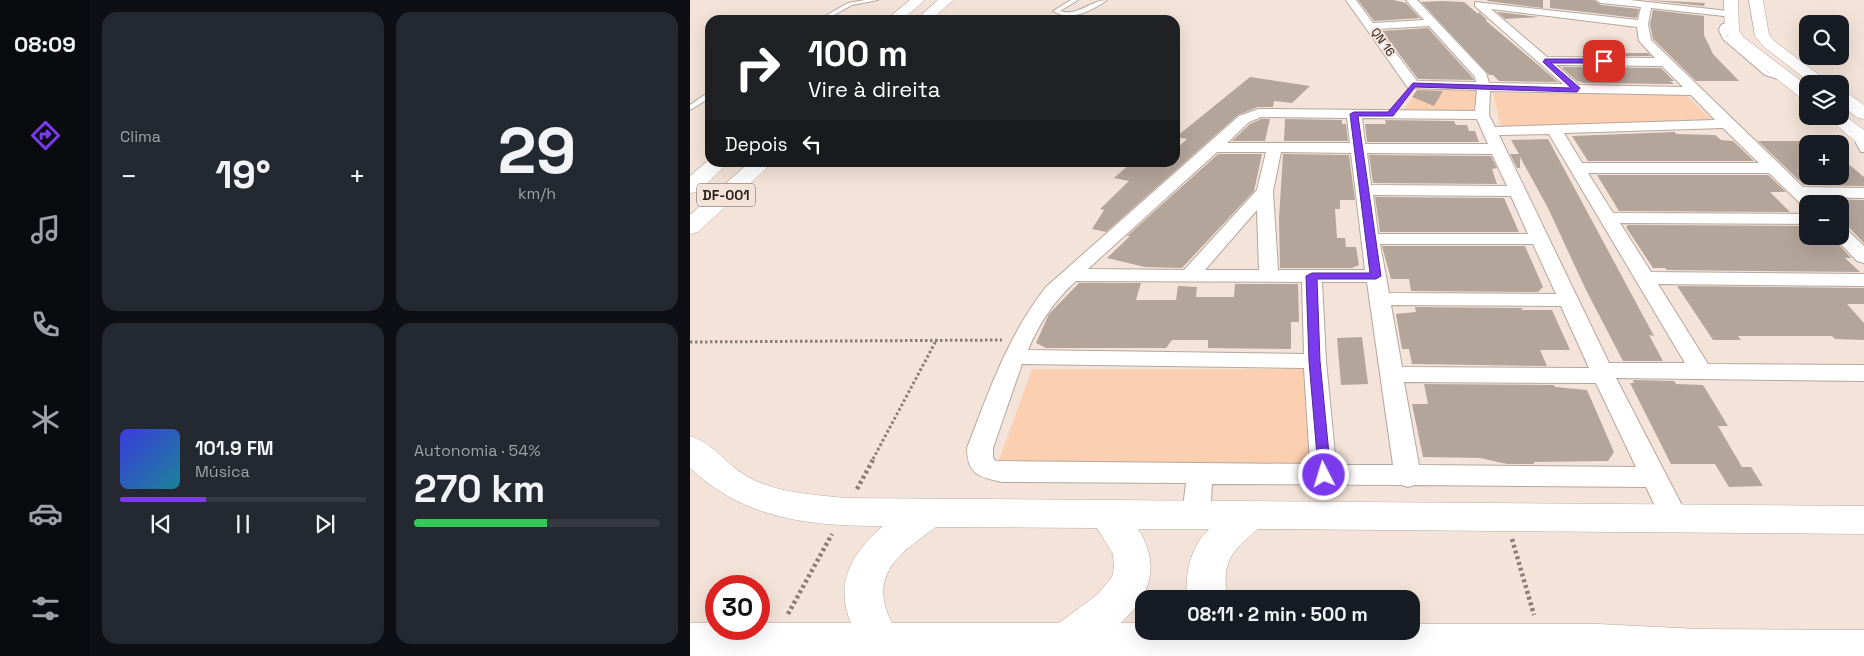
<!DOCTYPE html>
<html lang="pt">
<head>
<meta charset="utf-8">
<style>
  body { margin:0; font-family:"Space Grotesk",sans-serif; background:#242831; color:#f1f3f6; height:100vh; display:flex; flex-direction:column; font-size:19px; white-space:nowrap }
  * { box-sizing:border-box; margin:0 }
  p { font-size:16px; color:#9ea1a6 }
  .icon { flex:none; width:28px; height:28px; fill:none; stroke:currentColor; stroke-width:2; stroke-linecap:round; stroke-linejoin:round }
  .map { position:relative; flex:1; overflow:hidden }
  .side { display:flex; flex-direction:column; gap:12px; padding:12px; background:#0d0f14; width:600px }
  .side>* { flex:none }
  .top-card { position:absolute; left:15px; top:15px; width:475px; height:152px; border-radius:15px; box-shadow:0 5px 20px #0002; background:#202124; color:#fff; overflow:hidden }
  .buttons { position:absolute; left:1109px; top:15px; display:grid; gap:10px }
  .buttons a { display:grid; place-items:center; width:50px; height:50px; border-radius:10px; background:#171b24; box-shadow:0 5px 20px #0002; font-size:25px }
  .speed { position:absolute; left:15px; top:575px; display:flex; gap:10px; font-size:25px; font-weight:700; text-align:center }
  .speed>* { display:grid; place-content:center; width:65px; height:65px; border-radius:50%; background:#171b24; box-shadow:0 5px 20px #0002; line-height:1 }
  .speed .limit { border:8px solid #d22; background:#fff; color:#111 }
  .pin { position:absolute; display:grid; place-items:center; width:42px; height:42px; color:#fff; margin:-21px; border-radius:10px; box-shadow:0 2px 8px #0006 }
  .me { position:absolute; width:55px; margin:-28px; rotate:355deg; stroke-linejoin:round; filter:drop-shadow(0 0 4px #0008) }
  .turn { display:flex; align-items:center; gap:18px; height:105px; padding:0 20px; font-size:22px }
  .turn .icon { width:65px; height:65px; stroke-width:2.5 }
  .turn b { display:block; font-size:35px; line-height:42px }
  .then { display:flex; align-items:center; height:48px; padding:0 20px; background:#0003; gap:10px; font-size:19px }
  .big { font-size:38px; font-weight:800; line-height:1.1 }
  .side .widget { flex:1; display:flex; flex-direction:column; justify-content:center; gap:8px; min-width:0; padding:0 18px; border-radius:15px; background:#242831 }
  .side .dial { align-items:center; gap:0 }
  .dial b { font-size:65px; line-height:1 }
  .song { display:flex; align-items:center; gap:15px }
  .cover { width:60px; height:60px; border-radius:8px; background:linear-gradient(135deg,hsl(240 70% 55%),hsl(190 70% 35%)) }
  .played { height:5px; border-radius:2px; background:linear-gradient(90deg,#7c3aed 35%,#363941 35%) }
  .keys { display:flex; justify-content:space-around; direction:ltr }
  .heat { display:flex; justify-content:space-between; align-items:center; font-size:28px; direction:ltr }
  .charge { height:8px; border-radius:4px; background:linear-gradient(90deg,#34c759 54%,#363941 0) }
  .side .tiles { flex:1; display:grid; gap:12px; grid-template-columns:repeat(2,1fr) }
  .trip { position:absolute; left:445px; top:590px; width:285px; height:50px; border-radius:15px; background:#171b24; box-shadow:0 5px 20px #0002; font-weight:800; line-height:50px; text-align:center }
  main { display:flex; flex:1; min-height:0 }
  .menu { display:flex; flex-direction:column; width:90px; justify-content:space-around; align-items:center; background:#090b0e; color:#9ea1a6 }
  .menu .icon { width:35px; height:35px }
  .menu .selected { color:#7c3aed }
  .menu b { font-size:22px; color:#f1f3f6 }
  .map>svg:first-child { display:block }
  .green { fill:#fbcfb0 }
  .building { fill:#b4a59b }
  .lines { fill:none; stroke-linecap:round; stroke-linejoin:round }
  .service-casing { stroke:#b6a79c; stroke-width:2 }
  .minor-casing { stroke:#b6a79c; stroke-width:2 }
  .secondary-casing { stroke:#b6a79c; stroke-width:1 }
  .trunk-casing { stroke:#b6a79c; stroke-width:1 }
  .path-far1 { stroke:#897e77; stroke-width:3; stroke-dasharray:2.5 2.5; stroke-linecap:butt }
  .path { stroke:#897e77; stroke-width:4.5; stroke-dasharray:3 3; stroke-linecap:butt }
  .service { fill:#fff; fill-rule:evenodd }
  .minor { fill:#fff; fill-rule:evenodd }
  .secondary { fill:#fff; fill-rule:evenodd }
  .trunk { fill:#fff; fill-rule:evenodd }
  .route { fill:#7c3aed; stroke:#51269a }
  .labels { text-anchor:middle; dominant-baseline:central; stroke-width:4; stroke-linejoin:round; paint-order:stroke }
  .far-street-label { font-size:12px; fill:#28221e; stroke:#f3e3d8 }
  .shield { fill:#f3e3d8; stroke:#655c56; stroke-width:1 }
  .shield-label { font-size:14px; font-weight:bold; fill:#28221e }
</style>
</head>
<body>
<main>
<nav class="menu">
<b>08:09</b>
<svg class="icon selected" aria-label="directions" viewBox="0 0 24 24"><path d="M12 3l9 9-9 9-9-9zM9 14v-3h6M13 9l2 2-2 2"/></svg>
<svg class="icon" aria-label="music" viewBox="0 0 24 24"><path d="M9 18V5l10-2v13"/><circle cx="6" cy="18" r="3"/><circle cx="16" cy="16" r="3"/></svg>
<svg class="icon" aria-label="phone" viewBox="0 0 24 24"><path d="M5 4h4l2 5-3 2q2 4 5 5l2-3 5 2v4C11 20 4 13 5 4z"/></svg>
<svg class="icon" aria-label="climate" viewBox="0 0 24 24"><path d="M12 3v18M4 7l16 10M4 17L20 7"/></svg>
<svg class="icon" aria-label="car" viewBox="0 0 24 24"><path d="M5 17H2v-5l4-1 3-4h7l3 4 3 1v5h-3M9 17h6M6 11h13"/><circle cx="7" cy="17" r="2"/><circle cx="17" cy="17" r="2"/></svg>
<svg class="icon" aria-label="filters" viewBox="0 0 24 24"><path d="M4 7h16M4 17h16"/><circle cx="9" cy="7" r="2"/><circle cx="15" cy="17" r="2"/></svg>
</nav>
<section class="side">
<div class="tiles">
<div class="widget"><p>Clima</p>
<div class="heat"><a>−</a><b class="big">19°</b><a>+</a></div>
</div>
<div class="widget dial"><b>29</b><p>km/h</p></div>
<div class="widget">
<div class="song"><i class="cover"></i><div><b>101.9 FM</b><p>Música</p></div></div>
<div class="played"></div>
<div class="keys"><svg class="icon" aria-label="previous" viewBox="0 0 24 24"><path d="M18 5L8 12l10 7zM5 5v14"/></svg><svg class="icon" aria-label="pause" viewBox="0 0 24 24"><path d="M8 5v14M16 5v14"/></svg><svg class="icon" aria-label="next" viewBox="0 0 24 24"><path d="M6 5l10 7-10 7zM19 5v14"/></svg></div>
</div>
<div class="widget"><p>Autonomia · 54%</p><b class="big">270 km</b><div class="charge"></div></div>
</div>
</section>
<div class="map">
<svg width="1174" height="656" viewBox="0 0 1174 656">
  <rect width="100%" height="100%" fill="#f3e3d8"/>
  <path class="green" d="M731,87L788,91L783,111L713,110Z
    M803,93L996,95L1024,122L811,128Z
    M342,369H615L619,464L308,463Z"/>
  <path class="building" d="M668,0H703L716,3L730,18L684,21Z
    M798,0H853V8L797,1Z
    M860,0H904L911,5L949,9L947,18L860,8Z
    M957,0L1015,3L1014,6Z
    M752,1L774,2L788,14L789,12L797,20H795L868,82L809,81L803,75H799L731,2Z
    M963,10L1014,16V35L1023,54L1049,81H1006L963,39L960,24Z
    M807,12L850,17L815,19Z
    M738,28L783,78L784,80L728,79L692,31Z
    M917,53H958L961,56H917Z
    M874,67L971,68L984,81H980L984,84L894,83L887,81L872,68Z
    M560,77L620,86L602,103L584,101L583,107H568L548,115L416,232L402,229L414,210L410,209L439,181L424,178L442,162H485V150L497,139L486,137Z
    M727,90L753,91L744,106L722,97Z
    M571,119H580L575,141H542L560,124Z
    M595,119L652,120V124H656L658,141H594Z
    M695,120L764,121L766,125H777L779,131H785L789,142H677L675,124H696Z
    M985,132L986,134L1025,135L1031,140L1043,141L1064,161H898L882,136Z
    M858,139L964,336L959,335L973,361H933L896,290L858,208L830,157V168H827L820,154H829L821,140Z
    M1068,141H1121L1124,144H1118V176H1150V157L1174,177V186L1114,185Z
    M528,154H572L564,191L492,268L455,267L417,258L440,236H437Z
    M593,154L659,155L665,200H650V209H645L647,238H655L656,247H666L669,265L662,268H590L589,218Z
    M679,155L801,156L807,168L802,169L807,184L683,183Z
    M907,175H1078L1096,192H1080L1100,212L929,211Z
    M685,197L814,198L829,232H690Z
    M1131,199L1174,200V243L1150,218V204H1136Z
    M938,225L1113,226L1118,230V236H1141L1161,258H1155L1170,272L977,270L975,268H963L936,227Z
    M692,246H835L853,287L848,292L721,291L719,279H701Z
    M389,283H451L446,300H486L488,286L507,287L506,297H544L545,284H608L609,322H601V349L518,348V340H482L476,348H356L346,343L359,314Z
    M987,286L1174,288V304H1157L1174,323V340L1145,339L1142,336H1048L1051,340H1023Z
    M725,307L833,308L831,310H862L880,350H850L857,366L722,364L719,349H712L706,314L726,312Z
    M672,337L678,384L651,385L647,338Z
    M943,380L984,381L986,384L1013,385L1038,426H1028L1052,467H1061L1073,486L1039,487L1025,464H981L940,383H944Z
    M734,384L864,385L865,387L897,390L924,452L918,461L844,462V464H817L790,458L733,457L722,404H738Z"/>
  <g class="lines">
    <g class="service-casing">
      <path id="service" d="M175,0H188L162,5L135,20H128L158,3Z
        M381,0H388L370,11C388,17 400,0 417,0C402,11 380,22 363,11Z
        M1042,20L1044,23L1037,26L1035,30L1038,37L1079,73L1101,81V83L1075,75L1033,39L1029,30L1031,25Z
        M17,93H20V98L0,110V105Z
        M1169,136H1174V152H1171L1166,143Z"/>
    </g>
    <g class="minor-casing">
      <path id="minor" d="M656,0H666L683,23L734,20L716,0H727L796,73L799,83L873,84L785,6V2L948,20L951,7L911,3L906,0H940L1047,12V16L1043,17L961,8L958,24L961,40L1113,187L1174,188V198L1124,197L1129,204H1118V208H1115L1079,173H898L923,213L1118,214V224L930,223L961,272L1174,274V286L968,284L1018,364L1174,365V381L926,378L998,517L994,525L984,528L974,525L956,487L724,485L718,487L712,485L522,484L520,516L516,524L506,527L496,524L492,516L496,483L312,482C289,477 277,474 277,448C299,391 318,335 356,287L549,116L569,109L785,111L787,90L718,88ZM801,9L947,27L949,41L965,58L857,57ZM739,26L785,77L786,82L727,81L688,29ZM866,65L972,66L993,87L889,85ZM800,91L1001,95L1025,120L805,127L799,115ZM571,117L657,118L660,143H537L559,122ZM672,118L787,119L798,144H675ZM1033,128L1069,163H892L874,133ZM859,134L995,363H919L809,135ZM527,152H576L567,190L494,270L398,269ZM591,152L661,153L675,270H588L583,191ZM677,153L802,154L817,186L681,185ZM683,195L821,196L838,234H688ZM567,210L569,270H515ZM690,244H843L866,294L699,293ZM386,281L612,282L614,354L338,350C349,323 364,301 386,281ZM632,282H677L703,465H646L636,361ZM701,305L871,306L899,368L712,367ZM332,364L614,368L620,464L306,461L303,458V448ZM714,382L906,383L946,467L729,465Z
        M1150,228L1156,229L1174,246V263L1167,261L1143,236H1150Z"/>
    </g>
    <g class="secondary-casing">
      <path id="secondary" d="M1034,0H1048L1049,31L1053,37L1118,86V100L1112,99L1042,43L1035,31Z
        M1059,0H1073L1079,35L1084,41L1141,84H1122L1074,47L1065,36Z
        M1150,91L1156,92L1174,105V119L1168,118L1150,104Z
        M1150,112L1174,130V145L1167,143L1136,116H1150Z
        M0,436C21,442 35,462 53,474C83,493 119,494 154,498L1174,506V534L568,529C540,552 532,562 537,599H497C495,573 500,548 519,529H448C471,565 461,595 431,623H454V631H721V624H908L1009,629L1174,630V656H0V623H26V629H69V623H161C144,583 162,553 193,526C121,526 55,520 0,468ZM246,527L407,528L423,554L424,568L422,577L408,594L369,623H202C177,575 210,553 246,527Z"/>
    </g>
    <g class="trunk-casing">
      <path id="trunk" d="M220,0H235L212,20H196Z
        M248,0H263L241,20H226Z
        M20,159V162H39L8,192L0,193V176Z
        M60,162H83L8,232L0,234V215Z"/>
    </g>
    <path class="path-far1" d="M0,342L312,340
      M183,459L247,339"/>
    <path class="path" d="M167,489L184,458
      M822,539L844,615
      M98,614L142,534"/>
    <use href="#service" class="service"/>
    <use href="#minor" class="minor"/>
    <use href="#secondary" class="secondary"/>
    <use href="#trunk" class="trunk"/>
  </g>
  <path class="route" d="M855,59H914L918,61L914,63H861L890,88L887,92L725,87L703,116H668L691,276L686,279H627L630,361L641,475L639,479H629L619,361L616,276L622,273H680L660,114L664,112H698L723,83L881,88L853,62Z"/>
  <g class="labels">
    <g class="far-street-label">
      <text transform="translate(693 42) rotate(55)">QN 16</text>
    </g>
    <rect class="shield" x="7" y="183.5" width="58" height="23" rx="4"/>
    <g class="shield-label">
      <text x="36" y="195">DF-001</text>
    </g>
  </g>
</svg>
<div class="buttons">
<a><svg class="icon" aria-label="search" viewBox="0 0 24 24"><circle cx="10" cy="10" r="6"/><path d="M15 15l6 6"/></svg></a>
<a><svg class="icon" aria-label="layers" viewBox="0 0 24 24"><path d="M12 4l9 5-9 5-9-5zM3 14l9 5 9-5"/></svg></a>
<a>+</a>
<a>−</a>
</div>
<div class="speed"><div class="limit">30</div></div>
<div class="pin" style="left:914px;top:61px;background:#d93025"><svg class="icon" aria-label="arrive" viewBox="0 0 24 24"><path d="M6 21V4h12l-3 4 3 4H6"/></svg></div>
<svg class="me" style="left:634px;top:475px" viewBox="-20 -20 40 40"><circle r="17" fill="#7c3aed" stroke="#fff" stroke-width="3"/><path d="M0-11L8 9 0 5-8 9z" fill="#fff"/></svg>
<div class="trip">08:11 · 2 min · 500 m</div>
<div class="top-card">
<div class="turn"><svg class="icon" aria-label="right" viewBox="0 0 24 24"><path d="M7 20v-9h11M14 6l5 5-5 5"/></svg><div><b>100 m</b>Vire à direita</div></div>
<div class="then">Depois<svg class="icon" aria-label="left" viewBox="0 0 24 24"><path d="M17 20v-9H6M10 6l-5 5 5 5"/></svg></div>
</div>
</div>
</main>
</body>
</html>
